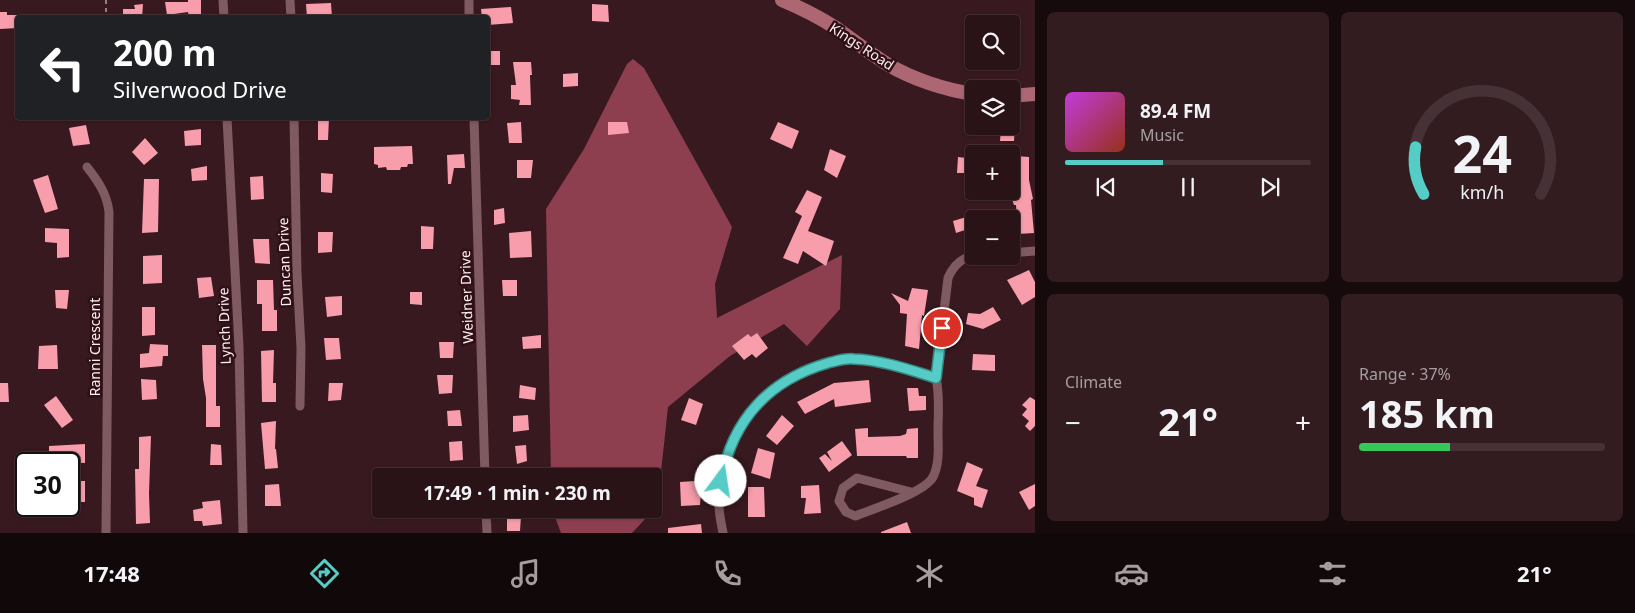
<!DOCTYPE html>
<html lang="en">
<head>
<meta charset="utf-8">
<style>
  body { margin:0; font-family:"Noto Sans",sans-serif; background:#321c20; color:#f1f3f6; height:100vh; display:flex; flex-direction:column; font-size:19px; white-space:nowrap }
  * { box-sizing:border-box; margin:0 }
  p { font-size:16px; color:#a59ea1 }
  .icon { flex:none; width:28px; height:28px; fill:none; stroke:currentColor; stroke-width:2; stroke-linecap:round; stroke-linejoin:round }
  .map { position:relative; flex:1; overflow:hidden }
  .drawer { display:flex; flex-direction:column; gap:12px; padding:12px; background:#170a0d; width:600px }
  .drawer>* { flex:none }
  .banner { position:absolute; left:15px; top:15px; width:475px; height:105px; border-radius:5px; box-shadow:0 1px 4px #0004,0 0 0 1px #463236; background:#202124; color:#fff; overflow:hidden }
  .tools { position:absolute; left:965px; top:15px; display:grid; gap:10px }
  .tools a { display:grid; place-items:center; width:55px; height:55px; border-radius:5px; background:#2a1317; box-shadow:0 1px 4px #0004,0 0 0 1px #463236; font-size:25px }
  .speed { position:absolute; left:15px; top:452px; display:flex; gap:10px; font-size:25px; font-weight:700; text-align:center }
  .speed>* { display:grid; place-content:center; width:65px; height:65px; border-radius:50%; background:#2a1317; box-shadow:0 1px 4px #0004,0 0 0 1px #463236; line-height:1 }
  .speed .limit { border:2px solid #111; border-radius:8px; background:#fff; color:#111 }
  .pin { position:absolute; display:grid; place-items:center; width:42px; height:42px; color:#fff; margin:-21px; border:2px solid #fff; border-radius:50%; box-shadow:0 1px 5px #0007 }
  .me { position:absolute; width:55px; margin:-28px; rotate:14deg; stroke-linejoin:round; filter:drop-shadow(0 0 4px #0008) }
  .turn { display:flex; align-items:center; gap:18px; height:105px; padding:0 15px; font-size:22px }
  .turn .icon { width:65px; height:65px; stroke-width:2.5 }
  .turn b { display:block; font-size:35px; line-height:42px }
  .big { font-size:38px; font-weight:700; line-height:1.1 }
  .drawer .widget { flex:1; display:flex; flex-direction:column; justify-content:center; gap:8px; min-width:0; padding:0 18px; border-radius:8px; background:#321c20 }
  .drawer .dial { align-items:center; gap:0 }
  .dial svg { height:130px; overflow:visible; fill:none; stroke:#463236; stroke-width:7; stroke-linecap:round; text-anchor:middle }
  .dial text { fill:#f1f3f6; stroke:none }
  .song { display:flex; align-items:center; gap:15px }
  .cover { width:60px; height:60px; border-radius:8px; background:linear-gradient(135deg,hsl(290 70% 55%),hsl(10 70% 35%)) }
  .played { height:5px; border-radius:2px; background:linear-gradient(90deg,#55cdc6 40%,#463236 40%) }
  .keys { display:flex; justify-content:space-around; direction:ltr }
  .heat { display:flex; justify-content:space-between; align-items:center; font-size:28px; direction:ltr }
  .charge { height:8px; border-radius:4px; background:linear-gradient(90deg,#34c759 37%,#463236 0) }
  .drawer .tiles { flex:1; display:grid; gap:12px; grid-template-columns:repeat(2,1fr) }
  .trip { position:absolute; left:372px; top:468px; width:290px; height:50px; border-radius:5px; background:#2a1317; box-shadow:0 1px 4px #0004,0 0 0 1px #463236; font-weight:700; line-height:50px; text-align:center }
  .tabs { display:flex; height:80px; justify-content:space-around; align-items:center; background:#110809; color:#a59ea1 }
  .tabs .icon { width:35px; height:35px }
  .tabs .current { color:#55cdc6 }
  .tabs b { font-size:22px; color:#f1f3f6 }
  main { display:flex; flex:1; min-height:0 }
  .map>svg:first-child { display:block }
  .forest { fill:#8e3f4f }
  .building { fill:#f79dab }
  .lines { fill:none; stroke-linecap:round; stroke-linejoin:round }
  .path { stroke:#957e82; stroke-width:2; stroke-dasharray:4 4; stroke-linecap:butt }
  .street { stroke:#7f5a60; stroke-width:9 }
  .primary { stroke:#ad6773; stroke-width:14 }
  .route-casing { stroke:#378581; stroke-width:12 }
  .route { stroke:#55cdc6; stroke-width:9 }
  .labels { text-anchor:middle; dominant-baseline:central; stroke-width:5; stroke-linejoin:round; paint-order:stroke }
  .street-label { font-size:14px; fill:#fef0f2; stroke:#2e1016 }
</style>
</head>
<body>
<main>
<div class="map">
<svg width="1035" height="533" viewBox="0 0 1035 533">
  <rect width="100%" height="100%" fill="#38191f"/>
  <path class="forest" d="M633,59L644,68L732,227L715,284L717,318L842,255L840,309L807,346L784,324L730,356L668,407L661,472L663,500L632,533H561L552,509H654V476H551L546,209L584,149L627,64Z"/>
  <path class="building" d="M188,0H201V18H189L188,12L167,15L165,2H188Z
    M331,3L332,18H307L306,4Z
    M143,4L142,18H123V9H135L134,5Z
    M592,4L608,5L609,22L592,21Z
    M511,7L513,23L488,25V18H482L481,9Z
    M0,12H7V15H18V28L0,29Z
    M488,51H500V65H488Z
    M513,62H531L532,75H530L531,105H519L520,100L511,99V85H516Z
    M578,73V86L563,87V74Z
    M318,118H329L328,140H318Z
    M521,122L522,143H509L507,123Z
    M608,122H627L629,133L608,135Z
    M778,122L799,131L792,149L770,139Z
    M86,125L90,144L73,146L69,128Z
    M1015,127L1014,141H1000L1001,128Z
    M201,129V145L185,146L184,131Z
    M145,138L158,153L144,165L132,152Z
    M412,146L413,164H408L407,167H401L400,170H387L386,167L378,168V165L374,164V147Z
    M830,149L846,156L837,178L824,170Z
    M464,154L465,168H454L451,184H448L447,155Z
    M1015,156L1029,157V180L1033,199L1031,200L1034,233L1018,234L1016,205H1014L1010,194H1017Z
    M958,157L974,159V173H957Z
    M517,160H533L531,178H517Z
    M207,166V180L192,181L191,169Z
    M321,173L333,174L332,193L321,192Z
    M48,175L58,209L45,213L33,180Z
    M263,176L264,199L251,200L250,177Z
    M144,179H159L158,232L142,233Z
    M807,190L822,197L808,231L834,241L826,266L803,251L798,264L783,258L802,216L795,212Z
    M504,208L505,223L494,225V210Z
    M973,215L974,227L956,233L953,221Z
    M421,226L434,227L433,249H421Z
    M45,228L69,229V257L57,258V243L45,242Z
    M531,231L532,257L510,258L509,233Z
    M318,232H333L332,252L318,253Z
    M253,239H269L270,264L255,263Z
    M162,255V283L143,284V256Z
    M1029,270L1035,282V297L1022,305L1007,280Z
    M211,277L214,296L199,298L197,278Z
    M257,280H273L274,310H277V331H262V304H257Z
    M502,280H517V296H503Z
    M912,288L928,290L924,316L922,315L919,349L905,346L907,314L900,313V305L891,293L908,301Z
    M55,290H69L67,309L56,308Z
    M410,292H422V305L410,304Z
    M342,296V315L327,317L325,297Z
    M142,307H155V335L142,336Z
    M993,307L1001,320L983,329L966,324L968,313L980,314Z
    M757,333L768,348L756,358L752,354L744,360L732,346L748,334L751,337Z
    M541,335V348L523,349L522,337Z
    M324,338H339L341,359L326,360Z
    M439,342H454L453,358H440Z
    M150,344L168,345V356H163L162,366L140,368V354L149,353Z
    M57,345L58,369H38L39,346Z
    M202,345H216V406H220V427H206V398L203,379Z
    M274,350L273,383H276V402H262L261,351Z
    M973,354L995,355V371L972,370Z
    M437,375H453L452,393L439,394Z
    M141,379L156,380L157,399L142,400Z
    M869,380L871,402L835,407L834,399L805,414L797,402L834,383Z
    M0,383H8L9,402H0Z
    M329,383H343L341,400L328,401Z
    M520,385L536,388L535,400L519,398Z
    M907,388H918L919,396H926V410L909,411Z
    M56,396L73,420L62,428L44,405Z
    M1030,397L1035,400V426L1030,431L1025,426L1029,421L1022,415L1027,409L1022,405Z
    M689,398L703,404L696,425L681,420Z
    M460,410L462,426H448L447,411Z
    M528,415L529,430L513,432V416Z
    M782,415L794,426L777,445L766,436Z
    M276,421L275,449H276L278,468L265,469L261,423Z
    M868,428V437L900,436L906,434L907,429L918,428V458H907L906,456H857L855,429Z
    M151,436L149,493L150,523L136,524L135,469H139V437Z
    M462,441L463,460L450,461L449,442Z
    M842,441L852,455L829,472L819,458L825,454L832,461L827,452Z
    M85,444V463L49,462V446Z
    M211,444L221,445L222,465H210Z
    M526,445L527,461L517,464L515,446Z
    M758,448L775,453L770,479L751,473Z
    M967,462L983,469L976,486L988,490L982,508L974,505V498L957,491Z
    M76,481H85V502H69V488H76Z
    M695,481L697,492H701L700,505L681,506L680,482Z
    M279,484L281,506H265V485Z
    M1035,484V506L1029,510L1019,492Z
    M819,485L821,513L804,514L806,498H801V486Z
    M748,487H764L765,517H748Z
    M220,500L222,524L203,526L202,521H194L193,510L203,508L202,502Z
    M507,515L521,516L520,531H507Z
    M907,522L911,533H881V532Z
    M701,524L702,533H668V528Z"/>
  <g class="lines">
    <path class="path" d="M106,0V18"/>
    <path class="street" d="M223,0L224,18
      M290,0L291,18
      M469,0V18
      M227,118L239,347L243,533
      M294,118L297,273L301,348L300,406
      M474,118L485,476
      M87,167C98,181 107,194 109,212L106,533
      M1011,253L1035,251
      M911,492L857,478L843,488L839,501L846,512L855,516C873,509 924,493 933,477C940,463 938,446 938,431C938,414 940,395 936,378L948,278C953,266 962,258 974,255
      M486,509L487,533
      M723,533C721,522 718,510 719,499C721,444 753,395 803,371C811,368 820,366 828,363C836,361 843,359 851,359C874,358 913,371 936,378"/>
    <path class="primary" d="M782,0C801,8 819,17 836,28C853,40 869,53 887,64C912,79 945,90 974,94
      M1011,96L1035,94"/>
  </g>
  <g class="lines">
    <g class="route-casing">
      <path id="route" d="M721,481C732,420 769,380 828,363C836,361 845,358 854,359C882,360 910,370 936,378L942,328"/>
    </g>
    <use href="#route" class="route"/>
  </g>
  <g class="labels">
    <g class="street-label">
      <text transform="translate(862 46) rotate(33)">Kings Road</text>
      <text transform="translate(284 262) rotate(-92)">Duncan Drive</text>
      <text transform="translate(466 297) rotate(-92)">Weidner Drive</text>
      <text transform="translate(224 326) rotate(-92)">Lynch Drive</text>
      <text transform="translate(94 347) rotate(-90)">Ranni Crescent</text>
    </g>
  </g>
</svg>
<div class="tools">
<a><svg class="icon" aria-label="search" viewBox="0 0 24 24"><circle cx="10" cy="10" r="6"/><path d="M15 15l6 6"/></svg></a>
<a><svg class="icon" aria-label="layers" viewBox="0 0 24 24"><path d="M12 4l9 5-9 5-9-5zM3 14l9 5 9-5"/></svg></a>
<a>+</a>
<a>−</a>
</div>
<div class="speed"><div class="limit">30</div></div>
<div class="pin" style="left:942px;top:328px;background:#d93025"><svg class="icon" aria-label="arrive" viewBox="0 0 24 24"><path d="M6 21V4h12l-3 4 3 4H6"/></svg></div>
<svg class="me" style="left:721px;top:481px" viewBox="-20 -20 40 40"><circle r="19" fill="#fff"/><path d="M0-13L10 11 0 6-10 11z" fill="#55cdc6"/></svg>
<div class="trip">17:49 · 1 min · 230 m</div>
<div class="banner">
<div class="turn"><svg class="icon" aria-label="left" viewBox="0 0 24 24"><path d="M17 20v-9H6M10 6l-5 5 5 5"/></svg><div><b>200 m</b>Silverwood Drive</div></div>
</div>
</div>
<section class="drawer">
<div class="tiles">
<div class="widget">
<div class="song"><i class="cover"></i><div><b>89.4 FM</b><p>Music</p></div></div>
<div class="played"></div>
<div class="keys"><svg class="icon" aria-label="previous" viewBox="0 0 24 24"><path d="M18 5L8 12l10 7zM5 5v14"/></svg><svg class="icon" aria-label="pause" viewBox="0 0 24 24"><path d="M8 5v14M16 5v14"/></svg><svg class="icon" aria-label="next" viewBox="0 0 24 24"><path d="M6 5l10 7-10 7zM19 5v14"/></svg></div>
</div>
<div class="widget dial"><svg viewBox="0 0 100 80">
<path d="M14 69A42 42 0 1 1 86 69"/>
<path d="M14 69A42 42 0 0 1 9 40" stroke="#55cdc6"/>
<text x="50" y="56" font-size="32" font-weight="700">24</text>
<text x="50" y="72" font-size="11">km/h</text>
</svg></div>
<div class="widget"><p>Climate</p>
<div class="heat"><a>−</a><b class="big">21°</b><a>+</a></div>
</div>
<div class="widget"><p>Range · 37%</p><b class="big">185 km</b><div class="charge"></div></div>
</div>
</section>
</main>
<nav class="tabs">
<b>17:48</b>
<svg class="icon current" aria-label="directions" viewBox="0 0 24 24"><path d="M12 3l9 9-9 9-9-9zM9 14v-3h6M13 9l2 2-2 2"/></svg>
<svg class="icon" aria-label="music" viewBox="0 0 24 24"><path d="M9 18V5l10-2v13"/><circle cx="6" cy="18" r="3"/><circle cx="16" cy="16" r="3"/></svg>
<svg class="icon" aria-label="phone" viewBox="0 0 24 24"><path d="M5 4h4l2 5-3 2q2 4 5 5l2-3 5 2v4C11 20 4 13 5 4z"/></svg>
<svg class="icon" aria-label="climate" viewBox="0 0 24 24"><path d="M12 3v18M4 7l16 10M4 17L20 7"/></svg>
<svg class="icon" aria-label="car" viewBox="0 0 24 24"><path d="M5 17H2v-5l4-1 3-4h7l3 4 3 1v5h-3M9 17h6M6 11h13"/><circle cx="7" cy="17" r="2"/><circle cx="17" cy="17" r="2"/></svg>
<svg class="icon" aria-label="filters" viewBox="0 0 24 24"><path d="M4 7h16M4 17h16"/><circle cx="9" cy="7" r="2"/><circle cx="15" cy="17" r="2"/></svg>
<b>21°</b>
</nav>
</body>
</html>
